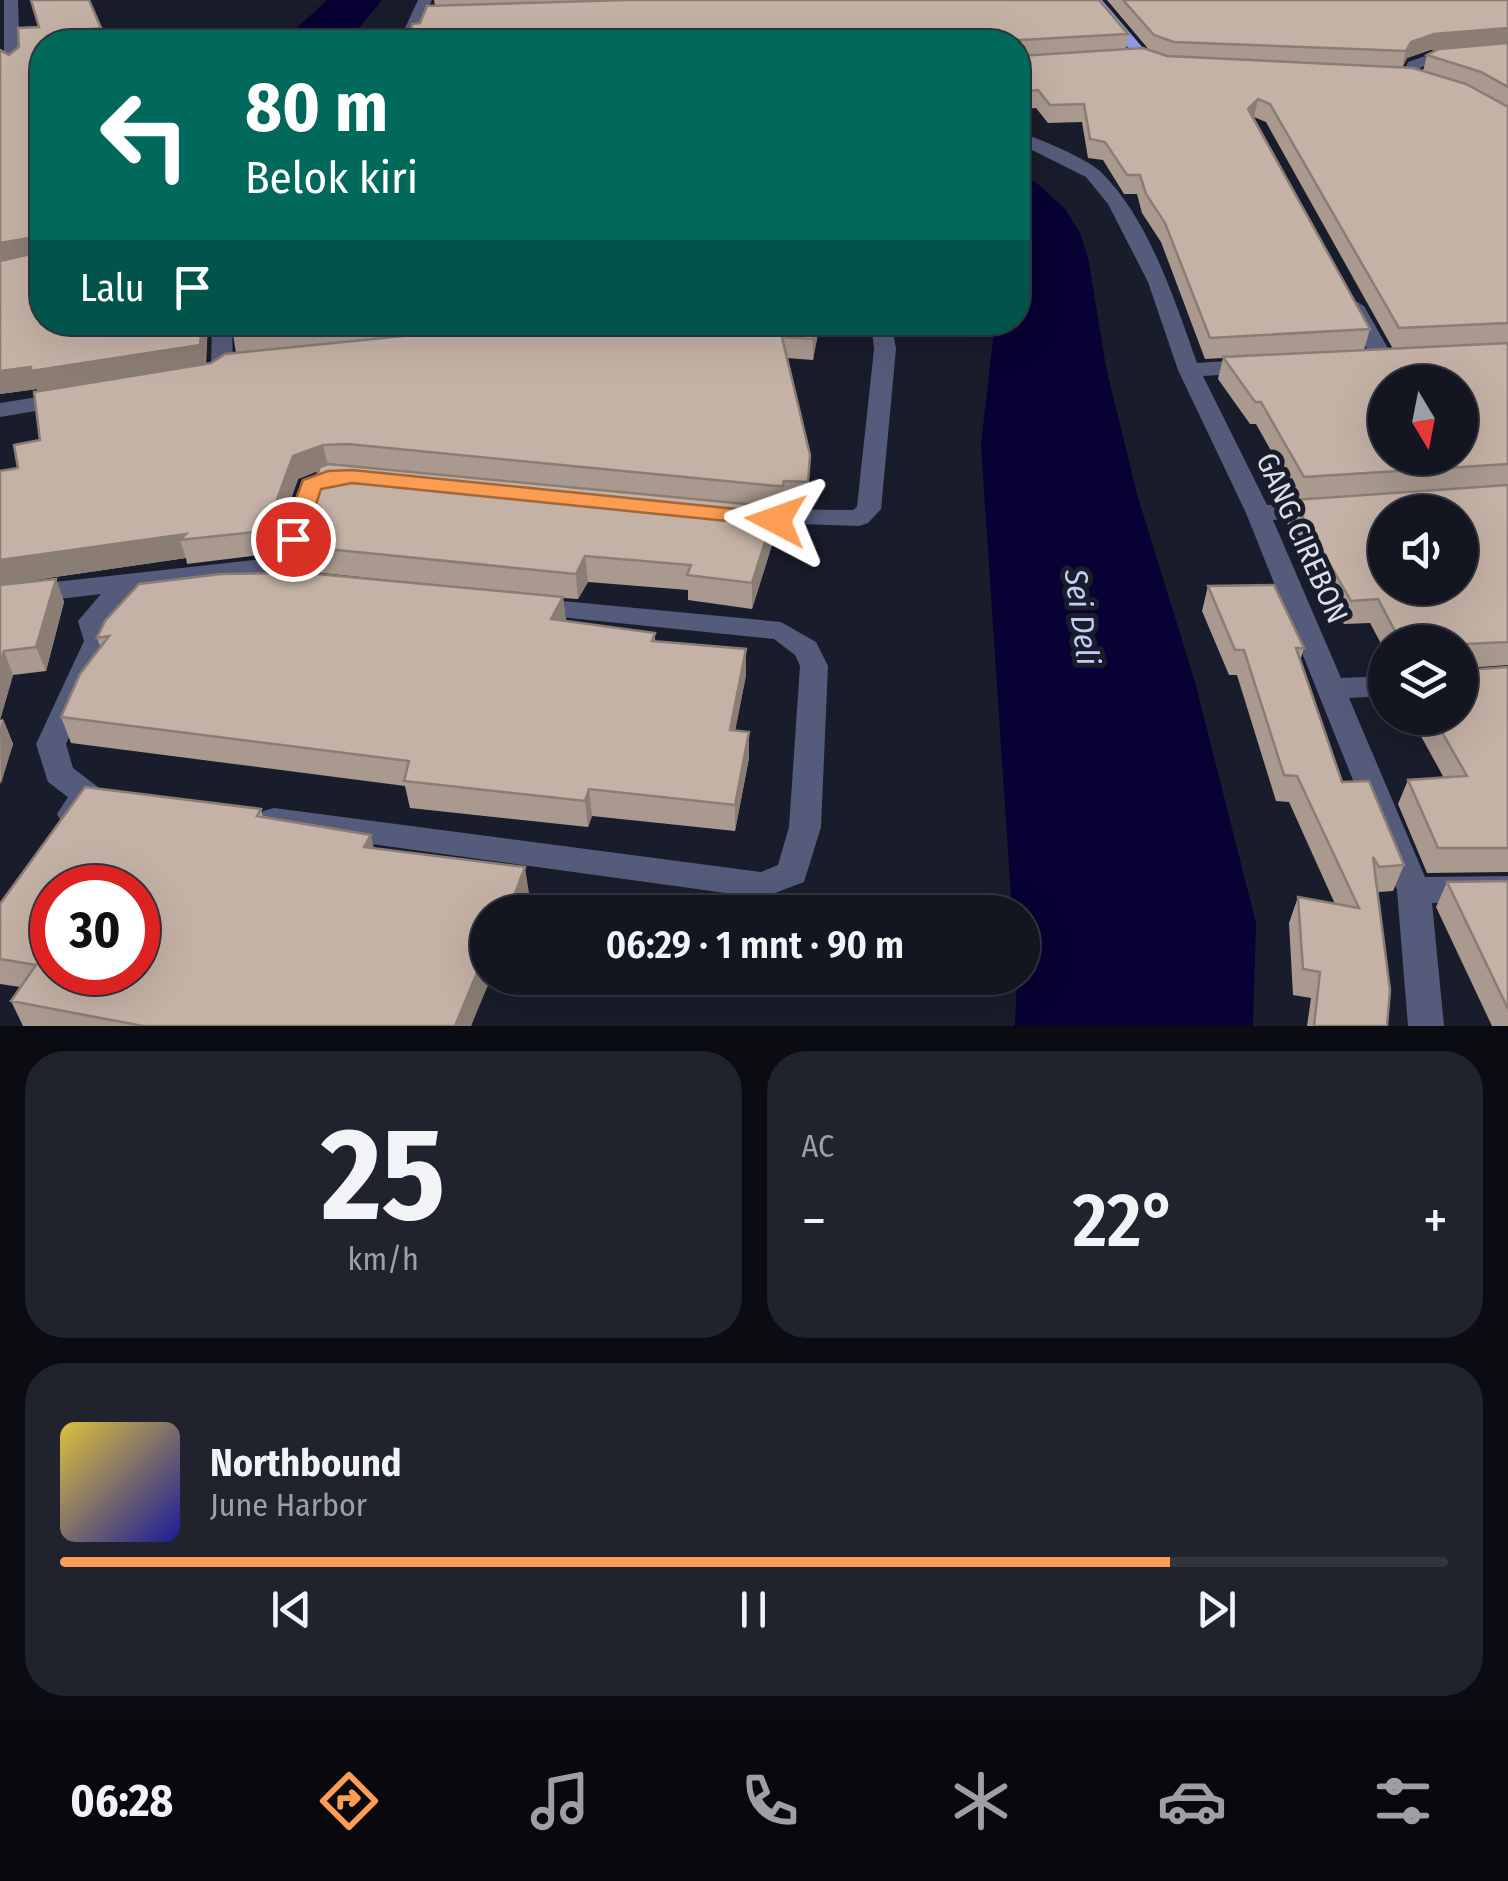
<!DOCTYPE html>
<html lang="id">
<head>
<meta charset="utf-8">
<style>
  body { margin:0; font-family:"Fira Sans Condensed",sans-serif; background:#20222d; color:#f1f3f6; height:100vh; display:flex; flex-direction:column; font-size:38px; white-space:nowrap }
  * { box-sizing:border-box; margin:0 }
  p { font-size:32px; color:#9d9fa5 }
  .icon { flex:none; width:55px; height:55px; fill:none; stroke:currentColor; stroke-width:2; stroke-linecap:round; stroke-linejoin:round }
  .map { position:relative; height:1026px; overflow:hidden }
  .drawer { display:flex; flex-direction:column; gap:25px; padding:25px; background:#0a0c12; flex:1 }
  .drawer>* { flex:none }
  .banner { position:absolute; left:30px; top:30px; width:1000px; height:305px; border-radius:40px; box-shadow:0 10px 40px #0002,0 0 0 2px #32343e; background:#00695c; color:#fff; overflow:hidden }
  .needle { width:65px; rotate:170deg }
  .tools { position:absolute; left:1368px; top:365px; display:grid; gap:20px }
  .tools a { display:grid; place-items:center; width:110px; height:110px; border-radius:50%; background:#131520; box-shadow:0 10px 40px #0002,0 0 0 2px #32343e; font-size:50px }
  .speed { position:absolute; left:30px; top:865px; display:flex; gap:20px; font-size:50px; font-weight:700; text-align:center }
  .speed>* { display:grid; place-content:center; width:130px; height:130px; border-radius:50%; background:#131520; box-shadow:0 10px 40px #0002,0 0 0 2px #32343e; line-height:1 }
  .speed .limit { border:15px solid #d22; background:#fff; color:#111 }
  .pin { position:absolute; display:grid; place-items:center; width:85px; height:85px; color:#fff; margin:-42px; border:5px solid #fff; border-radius:50%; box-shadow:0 2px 10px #0007 }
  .me { position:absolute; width:110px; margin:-55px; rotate:274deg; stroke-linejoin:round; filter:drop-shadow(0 0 8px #0008) }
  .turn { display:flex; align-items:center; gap:35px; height:210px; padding:0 50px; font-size:45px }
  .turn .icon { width:130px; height:130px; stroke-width:2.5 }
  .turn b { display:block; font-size:70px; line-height:85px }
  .then { display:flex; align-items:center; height:95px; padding:0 50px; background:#0003; gap:20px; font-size:38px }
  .big { font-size:75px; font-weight:600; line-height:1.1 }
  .drawer .tile { flex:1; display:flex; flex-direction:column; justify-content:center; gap:15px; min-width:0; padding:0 35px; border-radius:40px; background:#20222d }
  .drawer .dial { align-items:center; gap:0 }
  .dial b { font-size:130px; line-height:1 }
  .song { display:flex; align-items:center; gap:30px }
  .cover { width:120px; height:120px; border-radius:15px; background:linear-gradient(135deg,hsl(50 70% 55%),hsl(240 70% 35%)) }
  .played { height:10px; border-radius:5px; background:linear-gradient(90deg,#fc9d53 80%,#32343e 80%) }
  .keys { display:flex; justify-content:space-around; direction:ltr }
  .heat { display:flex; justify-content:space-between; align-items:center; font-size:55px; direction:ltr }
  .drawer .tiles { flex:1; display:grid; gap:25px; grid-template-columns:1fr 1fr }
  .tile:last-child { grid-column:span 2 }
  .trip { position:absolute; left:470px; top:895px; width:570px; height:100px; border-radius:50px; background:#131520; box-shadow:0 10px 40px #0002,0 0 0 2px #32343e; font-weight:600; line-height:100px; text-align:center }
  .dock { display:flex; height:160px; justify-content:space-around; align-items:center; background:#08080d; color:#9d9fa5 }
  .dock .icon { width:70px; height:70px }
  .dock .on { color:#fc9d53 }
  .dock b { font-size:45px; color:#f1f3f6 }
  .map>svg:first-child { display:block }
  .water { fill:#070233 }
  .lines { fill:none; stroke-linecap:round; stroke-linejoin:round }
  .minor { fill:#555b7b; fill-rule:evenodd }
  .major { fill:#8d9adc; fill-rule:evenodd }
  .wall { fill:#a9998f; fill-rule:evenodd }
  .shaded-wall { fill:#8a7d74 }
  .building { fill:#c5b2a6; stroke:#8a7d74; stroke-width:2.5; fill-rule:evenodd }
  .route { fill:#fc9d53; stroke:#a46636; stroke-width:2.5 }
  .labels { text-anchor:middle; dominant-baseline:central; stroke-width:10; stroke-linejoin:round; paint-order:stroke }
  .street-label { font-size:30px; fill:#dcdee9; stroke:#191c2a }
  .water-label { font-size:32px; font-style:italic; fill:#c3ccf5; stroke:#191c2a }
</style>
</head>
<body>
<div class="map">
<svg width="1508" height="1026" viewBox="0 0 1508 1026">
  <rect width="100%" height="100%" fill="#191c2a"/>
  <path class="water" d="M327,0H382L347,42H282Z
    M1018,173L1038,184L1066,210L1080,233L1088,257L1106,367L1137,494L1195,682L1256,923L1253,1026H1015L1017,978H1022V912H1012L981,444L995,323L1018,322Z"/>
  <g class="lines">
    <path class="minor" d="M4,0H18L20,64L12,69L4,64Z
      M418,0H432L418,30L404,42H389L405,28Z
      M1508,48V56L1433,62L1420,68L1415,80L1402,77L1408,62L1431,54Z
      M1018,132C1038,138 1086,158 1101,172C1149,219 1175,301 1197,363L1254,359L1265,366L1254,373L1203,376L1267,505L1323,502L1335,509L1323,516L1273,520L1341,678L1385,676V696L1349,698L1425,877L1508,876V902L1432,903L1444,1026H1408L1397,890L1246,513L1178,370L1148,282L1108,204L1086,177L1018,143Z
      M1354,300L1364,306L1394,359L1391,364H1375L1372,359L1344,306Z
      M212,322H232L233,369L202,385L191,378L211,366Z
      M871,322H891L896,349L881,509L868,523L859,526L736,522L732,517L736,512L745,509L853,510L857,507L874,349Z
      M69,392L80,399L77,404L0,417V403Z
      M347,470L359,477L356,482L322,489L301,554L278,572L152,588L167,590L171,596L167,602L115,609L106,622L112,641L66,744L73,768L98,787L103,795C93,813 84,830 62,823L57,814L68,797L48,782L36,744L84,641L78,621L101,594L0,606V588L262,559L277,550L302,480L329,471Z
      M531,598L781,622L816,642L828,666L821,827L804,882L762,898L263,829L258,820L263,811L274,808L761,872L778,865L789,827L800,666L795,655L774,639L521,613L517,607L521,601Z"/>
    <path class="major" d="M1088,0H1102L1149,55L1168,62V68L1139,61Z"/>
  </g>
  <path class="wall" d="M434,0H1099L1128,34L1126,49L1150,51L1107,0H1508V665L1467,668V670L1508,667V872L1427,873L1398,804L1408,780L1444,778L1411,718H1460V642H1385V651L1370,623L1344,624L1287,523L1293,500L1298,499L1256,424H1250L1218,379L1223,358L1205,359L1161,242L1142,213L1137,194H1124L1103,160L1088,158L1082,122L1048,123L1036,108L1018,109V42L420,23L435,6ZM1430,50H1437L1427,55L1423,71L1402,68L1407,58ZM1254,117L1266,122L1393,349L1364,350L1370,329Z
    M101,28L105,42H42V322H208L206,364L236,353L231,322H820L813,360L787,358L810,455L807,505L784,504L783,508H776V532L752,609L688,600V590L588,582L578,599L563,598L566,621L655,633V641L746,675L735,731L749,758L735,831L592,816L588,827L410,808L405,786L71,743L61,717L101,648L97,638L438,585L312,572L278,573L272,548L261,555L187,564L186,558L0,585L18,468L40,440L37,389L0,394V45V50L9,55L19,47ZM318,471L298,528L275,545L298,479Z
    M56,579L64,602L46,671L13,675L0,720L3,719L13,744L0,784V585Z
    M1208,586L1304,648L1300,661L1342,782L1404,865L1393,891L1378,892L1387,1026H1307L1311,998L1293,995L1289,923L1298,897L1335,904L1289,802L1276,801L1237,675H1229L1202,611Z
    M261,809L263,817L529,893L488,912V978L471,1026H23L11,1001L20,987L0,984V904Z
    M1508,881V1026H1492L1436,907L1447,882Z"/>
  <path class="shaded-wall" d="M101,28L105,42H93L89,29Z
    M1508,28V44L1430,50L1407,58L1402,68L1406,51L1411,42L1434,34Z
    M1258,99L1254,117L1245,127L1248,109Z
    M35,237L41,255L42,240V321L0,264V243Z
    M202,322H208L205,366L38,393L37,389L0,394V371Z
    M817,322H820L813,360V339Z
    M323,445L328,467L298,479L274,547L261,555L255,532L293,456Z
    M776,507V532L752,609V583Z
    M186,534L180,540L186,558L0,585V560Z
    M585,556L588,582L578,599L576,574Z
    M56,579L64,602L46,671L36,647Z
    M563,597L566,622L551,619Z
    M746,649V675L730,757V730Z
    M4,651L13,675L0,720V663Z
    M3,719L13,744L1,784L0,728Z
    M749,732V758L735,831V805Z
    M589,789L592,816L588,827L585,801Z
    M371,835L377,862L364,847Z
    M525,867L529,893L522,912H508Z
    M486,951L488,978H491L471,1026H455Z"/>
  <path class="building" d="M31,0H89L101,28L89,29L94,42H42V240L35,310H42V322H202L200,345L31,371V367L0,371V261L39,252L40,240L35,237L0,243V50L9,55L19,47L18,28L39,27Z
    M627,0H1099L1128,34L1020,40L1017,42H411L412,24L420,23L427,6Z
    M1123,0H1508V28L1434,34L1411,42L1406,51L1174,42L1154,35Z
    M1508,43V87L1481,72L1427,55L1439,49Z
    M1018,48L1020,56L1143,48L1167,56L1413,68L1466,84L1508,107V323L1399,328L1270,104L1258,99L1248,109L1370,329L1210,338L1165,223L1146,194L1140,175H1127L1105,142L1090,139L1084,104L1050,105L1038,90L1018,92Z
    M231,322H339L232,333Z
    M425,322H817L813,339L782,337L810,455L808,482L784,481L783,486H776L348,444L323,445L293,456L268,524L255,532L180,540L186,534L0,560V471L18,468L14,445L40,440L34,392L211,363L225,354L413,335L427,324Z
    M1508,343V464L1304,477L1261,402H1255L1223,357ZM1385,382H1460V458H1385Z
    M328,464L776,507L752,583L687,575L691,565L585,556L576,574L307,547H272L298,528L320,467Z
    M1508,485V642L1466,644L1467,670L1508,667V848H1438L1408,780L1467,776L1434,718H1460V642H1401L1378,599L1351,601L1293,500ZM1385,512H1460V588H1385Z
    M306,573L563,597L551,619L655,633L652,641L746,649L730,730L749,732L735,805L589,789L585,801L404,781L409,761L61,717L80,674L109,636L97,638L105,621L139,584L221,574Z
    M56,579L36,647L4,651L0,663V585Z
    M1274,585L1304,648H1296L1342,782L1369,781L1404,865L1379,867L1373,857L1390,990L1387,1026H1314L1320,972L1303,969L1298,897L1359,908L1297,776L1284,775L1244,650H1235L1208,586Z
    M85,787L261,809L257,816L371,835L364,847L525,867L508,912H488V951H486L455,1026H143L11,1001L36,965L0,959V904ZM52,888H138V972H52Z
    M1508,881V1009L1447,882Z"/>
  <path class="route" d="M352,470L776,513L787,520L776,526L352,483L321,489L305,539L293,546L285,544L281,539L303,480L328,471Z"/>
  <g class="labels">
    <g class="street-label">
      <text transform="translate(1302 538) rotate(66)">GANG CIREBON</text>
    </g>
    <g class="water-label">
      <text transform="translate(1082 617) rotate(82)">Sei Deli</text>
    </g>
  </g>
</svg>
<div class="tools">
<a><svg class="needle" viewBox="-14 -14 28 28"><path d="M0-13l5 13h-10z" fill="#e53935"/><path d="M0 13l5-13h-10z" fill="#9d9fa5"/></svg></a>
<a><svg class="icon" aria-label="sound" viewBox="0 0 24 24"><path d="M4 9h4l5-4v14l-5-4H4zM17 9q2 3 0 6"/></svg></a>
<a><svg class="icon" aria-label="layers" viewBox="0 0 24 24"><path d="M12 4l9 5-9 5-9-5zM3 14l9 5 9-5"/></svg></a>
</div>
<div class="speed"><div class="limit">30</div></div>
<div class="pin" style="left:293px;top:539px;background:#d93025"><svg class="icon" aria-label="arrive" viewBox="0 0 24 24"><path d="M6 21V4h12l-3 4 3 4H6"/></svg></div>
<svg class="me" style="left:776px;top:520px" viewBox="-20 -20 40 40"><path d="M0-17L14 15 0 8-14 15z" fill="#fc9d53" stroke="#fff" stroke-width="4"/></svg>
<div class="trip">06:29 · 1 mnt · 90 m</div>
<div class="banner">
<div class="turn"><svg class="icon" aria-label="left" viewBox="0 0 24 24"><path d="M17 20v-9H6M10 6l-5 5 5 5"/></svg><div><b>80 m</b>Belok kiri</div></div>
<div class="then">Lalu<svg class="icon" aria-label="arrive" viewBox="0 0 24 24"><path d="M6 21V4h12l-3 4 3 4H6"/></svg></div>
</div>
</div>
<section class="drawer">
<div class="tiles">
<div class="tile dial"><b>25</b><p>km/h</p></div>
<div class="tile"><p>AC</p>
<div class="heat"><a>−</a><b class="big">22°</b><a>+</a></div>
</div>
<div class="tile">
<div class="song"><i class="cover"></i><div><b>Northbound</b><p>June Harbor</p></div></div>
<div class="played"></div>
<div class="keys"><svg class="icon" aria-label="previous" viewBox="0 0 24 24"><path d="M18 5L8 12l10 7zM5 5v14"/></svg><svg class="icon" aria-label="pause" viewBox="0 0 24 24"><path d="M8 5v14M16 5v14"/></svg><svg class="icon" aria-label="next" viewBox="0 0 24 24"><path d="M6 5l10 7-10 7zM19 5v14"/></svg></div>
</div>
</div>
</section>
<nav class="dock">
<b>06:28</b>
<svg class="icon on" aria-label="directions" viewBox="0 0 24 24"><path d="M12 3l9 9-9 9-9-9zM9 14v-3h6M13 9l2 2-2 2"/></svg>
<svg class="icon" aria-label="music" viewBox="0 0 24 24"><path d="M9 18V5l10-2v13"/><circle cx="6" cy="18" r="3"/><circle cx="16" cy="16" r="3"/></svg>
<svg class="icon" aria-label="phone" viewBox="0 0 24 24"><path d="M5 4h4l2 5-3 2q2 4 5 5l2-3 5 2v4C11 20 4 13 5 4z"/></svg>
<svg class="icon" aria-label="climate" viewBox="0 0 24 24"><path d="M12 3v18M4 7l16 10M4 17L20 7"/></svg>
<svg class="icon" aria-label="car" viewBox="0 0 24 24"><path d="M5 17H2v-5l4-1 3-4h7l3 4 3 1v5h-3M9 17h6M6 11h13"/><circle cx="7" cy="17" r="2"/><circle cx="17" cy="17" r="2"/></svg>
<svg class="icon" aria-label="filters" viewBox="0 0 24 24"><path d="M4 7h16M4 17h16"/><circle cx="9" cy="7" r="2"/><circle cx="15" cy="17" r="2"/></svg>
</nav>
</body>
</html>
